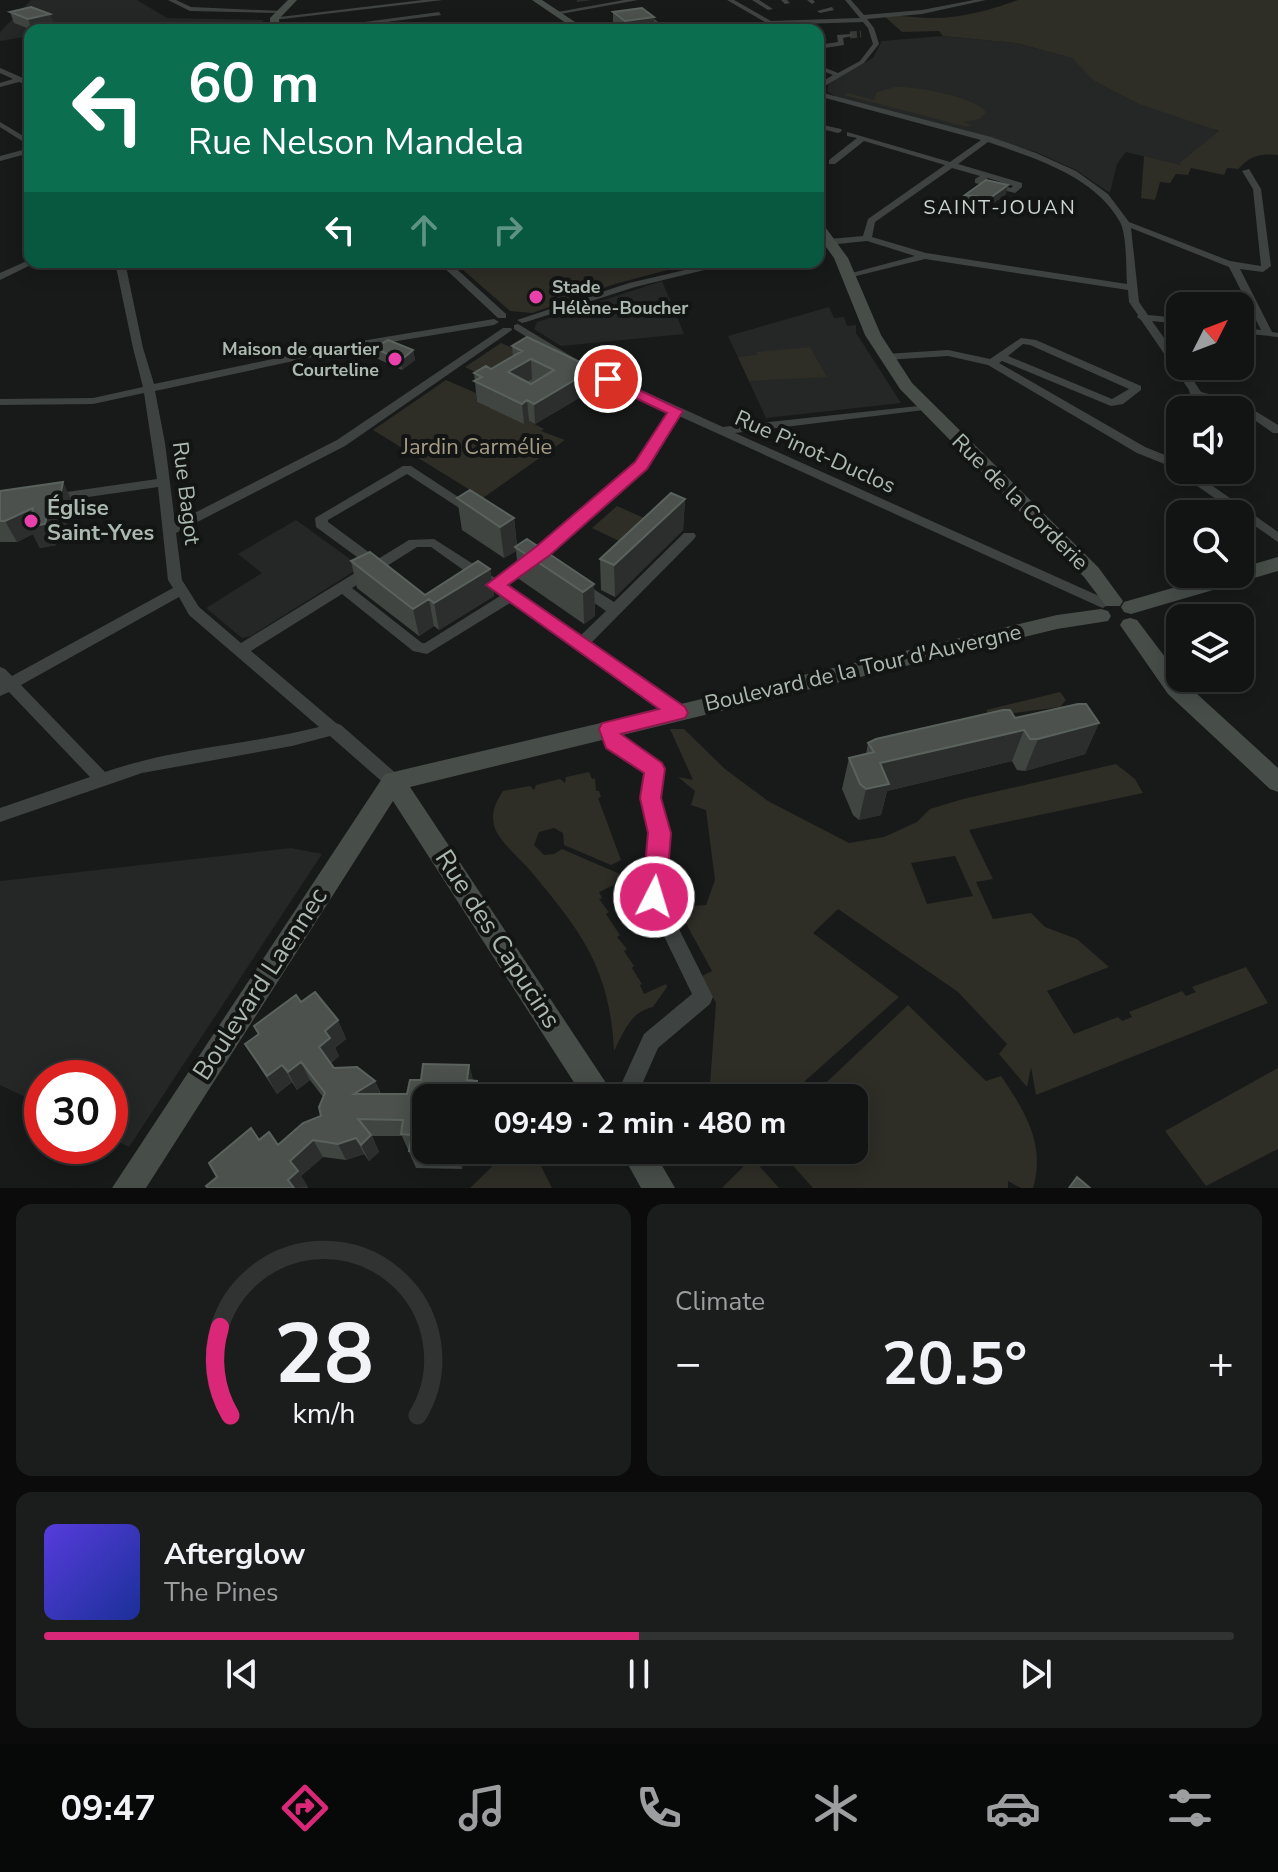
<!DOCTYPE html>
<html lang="en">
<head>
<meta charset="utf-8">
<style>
  body { margin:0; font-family:"Nunito Sans",sans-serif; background:#1b1d1c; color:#f1f3f6; height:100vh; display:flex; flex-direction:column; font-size:30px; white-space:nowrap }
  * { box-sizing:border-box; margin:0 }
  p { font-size:26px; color:#9c9ea0 }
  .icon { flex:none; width:44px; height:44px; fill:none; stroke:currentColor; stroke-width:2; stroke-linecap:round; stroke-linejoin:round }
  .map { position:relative; height:1188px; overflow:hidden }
  .panel { display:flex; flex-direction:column; gap:16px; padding:16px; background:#0a0b0a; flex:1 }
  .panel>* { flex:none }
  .top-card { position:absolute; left:24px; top:24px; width:800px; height:244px; border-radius:16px; box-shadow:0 4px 20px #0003,0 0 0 2px #313333; background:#0b6e4f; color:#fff; overflow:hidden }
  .needle { width:52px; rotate:48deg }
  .fabs { position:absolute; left:1166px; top:292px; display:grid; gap:16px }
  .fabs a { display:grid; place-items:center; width:88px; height:88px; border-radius:16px; background:#121413; box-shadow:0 4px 20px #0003,0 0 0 2px #313333; font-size:40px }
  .speed { position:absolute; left:24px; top:1060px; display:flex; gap:16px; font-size:40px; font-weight:700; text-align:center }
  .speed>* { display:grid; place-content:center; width:104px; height:104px; border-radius:50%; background:#121413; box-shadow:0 4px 20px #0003,0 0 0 2px #313333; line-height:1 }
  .speed .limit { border:12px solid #d22; background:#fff; color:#111 }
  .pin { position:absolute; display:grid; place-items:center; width:68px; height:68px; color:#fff; margin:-34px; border:4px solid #fff; border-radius:50%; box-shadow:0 2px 8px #0007 }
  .me { position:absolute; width:88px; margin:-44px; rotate:5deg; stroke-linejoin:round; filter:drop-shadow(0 0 6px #0008) }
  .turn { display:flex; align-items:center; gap:28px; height:168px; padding:0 32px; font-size:36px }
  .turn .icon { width:104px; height:104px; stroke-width:2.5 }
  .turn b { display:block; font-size:56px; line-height:68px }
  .lanes { display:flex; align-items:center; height:76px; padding:0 32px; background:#0003; justify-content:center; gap:40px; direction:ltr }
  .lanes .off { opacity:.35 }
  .big { font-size:60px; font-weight:700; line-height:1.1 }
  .panel .widget { flex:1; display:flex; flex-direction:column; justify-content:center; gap:12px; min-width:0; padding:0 28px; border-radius:16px; background:#1b1d1c }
  .panel .dial { align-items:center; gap:0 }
  .dial svg { height:208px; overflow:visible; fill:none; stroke:#313333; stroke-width:7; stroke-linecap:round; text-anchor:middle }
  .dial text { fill:#f1f3f6; stroke:none }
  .song { display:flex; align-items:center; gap:24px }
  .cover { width:96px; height:96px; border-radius:12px; background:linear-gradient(135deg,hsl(250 70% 55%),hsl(230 70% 35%)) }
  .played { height:8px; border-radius:4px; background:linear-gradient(90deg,#db2777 50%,#313333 50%) }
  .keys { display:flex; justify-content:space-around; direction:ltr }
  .heat { display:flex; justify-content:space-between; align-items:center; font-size:44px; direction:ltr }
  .panel .tiles { flex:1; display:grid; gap:16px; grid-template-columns:1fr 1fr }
  .widget:last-child { grid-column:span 2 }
  .trip { position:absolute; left:412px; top:1084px; width:456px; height:80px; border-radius:16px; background:#121413; box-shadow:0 4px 20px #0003,0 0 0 2px #313333; font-weight:700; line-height:80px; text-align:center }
  .dock { display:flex; height:128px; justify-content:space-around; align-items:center; background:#070808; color:#9c9ea0 }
  .dock .icon { width:56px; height:56px }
  .dock .active { color:#db2777 }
  .dock b { font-size:36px; color:#f1f3f6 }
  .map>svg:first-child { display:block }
  .built { fill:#242726 }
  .green { fill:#2e2d26; fill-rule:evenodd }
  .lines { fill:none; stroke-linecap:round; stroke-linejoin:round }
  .street-tunnel { stroke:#353a37; stroke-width:7; stroke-dasharray:7 3; stroke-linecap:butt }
  .street { fill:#3e4341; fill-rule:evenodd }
  .secondary { fill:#474e4a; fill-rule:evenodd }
  .wall { fill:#404542 }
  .shaded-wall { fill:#2b2e2d }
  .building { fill:#4c514e; stroke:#5a625d; stroke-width:2; fill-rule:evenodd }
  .route { fill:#db2777; stroke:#8e194d; stroke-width:2 }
  .poi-dot { fill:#e940ac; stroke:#131514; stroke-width:3 }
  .labels { text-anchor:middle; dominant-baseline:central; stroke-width:8; stroke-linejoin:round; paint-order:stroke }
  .far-poi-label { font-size:18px; font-weight:bold; fill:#abb9b0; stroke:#131514; text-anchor:start }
  .far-neighbourhood-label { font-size:20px; letter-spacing:2px; fill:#cbd5cf; stroke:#131514 }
  .park-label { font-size:22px; fill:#a39b83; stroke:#131514 }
  .street-label { font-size:22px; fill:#abb9b0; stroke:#131514 }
  .poi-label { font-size:22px; font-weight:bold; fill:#abb9b0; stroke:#131514; text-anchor:start }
  .near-street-label { font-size:26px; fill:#abb9b0; stroke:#131514 }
</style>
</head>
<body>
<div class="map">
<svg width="1278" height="1188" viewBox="0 0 1278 1188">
  <rect width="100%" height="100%" fill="#181a19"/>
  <path class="built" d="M31,0H137L167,18L263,20L265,30H30V36L0,41V32Z
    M943,36L1016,43L1073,58L1219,132L1180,162L1181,165L1126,152L1117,164L1110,193L1076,170L1036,152L836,97L827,91L829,83L873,58L882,41Z
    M662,281L684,334L561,346L534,329L537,322Z
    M829,307L834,318L844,317L847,326L856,325V333L901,403L766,418L728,336Z
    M296,520L361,567L251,636L242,638L206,608L262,573L238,554Z
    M291,848L322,854L129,1147L110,1138V1078H42V1105L0,1085V881Z"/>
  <path class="green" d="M1018,0H1278V155C1260,153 1250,156 1238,169L1227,168L1224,175L1191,168L1188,175L1176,174L1170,183L1160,182L1155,200L1141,198L1144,156L1181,165L1179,163L1219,131L1139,104L1093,80L1072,58L1016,43L943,36L939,31L902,32L884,16C900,15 914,18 929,18C960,19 990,10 1018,0Z
    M895,87C915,86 974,96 986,112L980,119L964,122L971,125L967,127L844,95L848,93L874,100L877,92Z
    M454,262H675L679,267L615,284L532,313L510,311Z
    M501,343L525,353L489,379L465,367Z
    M810,347L827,377L749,381L738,357L757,355L756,352Z
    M446,380L476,393L477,402L489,408L497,404L524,424L529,421L544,429L541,431L565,440L483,498L373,430Z
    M617,506L644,518L619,541L592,528Z
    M1060,692L1066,700L1060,707L990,716L986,710Z
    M670,729H684L725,769L768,801L849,843L884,837L917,822L930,809L963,799L1116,764L1135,779L1143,793L969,830L993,879L976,882L993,919L1031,913L1045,927L1077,939L1109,967L1047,991L1074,1034L1118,1017L1122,1021L1132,1017L1129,1012L1182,991L1186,996L1196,992L1192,987L1246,967L1268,1003L1036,1095L1031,1067L1027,1087L999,1054L1007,1044L958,992L838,909L813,933L899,997L786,1098H709L716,1003L702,976L712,971L677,907L706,905L715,880L706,810L691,805L695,791L678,777L693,780ZM955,856L973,896L927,904L911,863Z
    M589,772L592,779L595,778L596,791H599L601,797L598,798L621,860L611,865L564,845L563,833L554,828L539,832L534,845L544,855L554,854L562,849L643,884L644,890L630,896L620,882L599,892L602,898L599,899L609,912L606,914L620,935L617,937L627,949L624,951L634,966L632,968L642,984L640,985L644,994L666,984L667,987L653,1007C630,1012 624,1032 614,1051C610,967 580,930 528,868C518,857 497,839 494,825C491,811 496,802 503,791L530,786L534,790L536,785L560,779L565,783L566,777Z
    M908,1005L986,1081L1001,1076C1025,1111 1046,1145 1033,1188H1021L1008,1181V1188H813L779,1150H854V1098H810Z
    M1278,1068V1149L1206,1186L1165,1131Z
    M509,1150H533L552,1188H470Z
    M752,1158L779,1188H721H722Z"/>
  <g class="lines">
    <path class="street-tunnel" d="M850,35L861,34"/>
    <path class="street" d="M168,0H176L191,7L281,11L278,13L190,11Z
      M423,0H443L274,20L271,18Z
      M624,0H638L555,15L552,13Z
      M727,0H734L771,21L860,18L845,0H851L864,15L922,10L974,0H986L922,14L867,19L874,28L879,44L864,63L823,87L826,91L823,93L991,137L1036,153L1076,171L1108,194L1129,222L1230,261L1261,266L1253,189L1242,171L1249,169L1261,189L1271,266L1263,272L1240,269L1272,332L1278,333V337L1240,333V327L1261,330L1229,267L1131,228L1139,302L1148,315L1180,318V324L1152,321L1180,360V366H1184L1201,392L1242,403L1278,425V433H1273L1240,410L1203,400L1205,405L1202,410H1190L1193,405L1189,390L1141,320L1137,317L1138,315L1129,302L1128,290L925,259L848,278V274L915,256L867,241L818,246V240L863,236L868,219L945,165L864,141L835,164H829V160L857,138L847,136V132L950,162L981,140L818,96V84L833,75L818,69V65L838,73L860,61L873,44L868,28L863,22L770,25ZM988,142C1034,158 1095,176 1120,222C1127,235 1126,269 1127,284L926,253L872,237L875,222L952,168L980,176L975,179V183L1015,193L1022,187V183L958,164ZM988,178L1013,186L1011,188L985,180Z
      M752,0H759L773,9L768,10Z
      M781,0H787L790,3L785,4Z
      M807,0H813L815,2L812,4Z
      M832,7L834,10L820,13L817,11Z
      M640,9L642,10L669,30H662L638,12Z
      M439,12L441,15L324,30H305Z
      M730,27L733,30H724Z
      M852,34V36L843,38L844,45L818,49V45L838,42L837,35Z
      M0,68L30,81V86L19,82L0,87V83L13,79L0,73Z
      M0,122L30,140V146L0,127Z
      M818,124L841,129L842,131L838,133L818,128Z
      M30,148V153L0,161V156Z
      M29,260L37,262L0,280V273Z
      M115,262H125L143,348L154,384L349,343L494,319L499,322L494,325L349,349L155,391L165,443L175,523L337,440L503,328H511L512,330L345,446L176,533L182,580L199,607L241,643L368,565L316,527L315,518L403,466H411L478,510L472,514L467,513L407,474L328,520V522L378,559L409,540L434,539L495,578L538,548L636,464L670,412L576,368L514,329V325L518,324L584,364L723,427L928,405L930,407L924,410L735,433L1108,600L1110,603L1103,608L1098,606L679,416L645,469L548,554L504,585L579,637L606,611L574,589L572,586L574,583H584L614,602L684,533H694L696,536L694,539L590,644L684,709L686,713L684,717L678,719L672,717L510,603L427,654L413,651L342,594L251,651L336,723L341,725L399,776L401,781L399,786L393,788L387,786L330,736L292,746L142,773L0,822V808L90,777L9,692L0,696V667L5,669L12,676L173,588L168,580L158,487L53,502L47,498L53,494L157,479L144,393L93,404L0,405V399L93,398L143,387L133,348ZM417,547H431L500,596L425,643H422L352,588ZM179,597L189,615L319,727C248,745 174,748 105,772L21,685Z
      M438,262H449L506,314V318H498Z
      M719,262H737L635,287L526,322L522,323L517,320L629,283Z
      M1021,338L1036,340L1141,386V390L1123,404L1111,406L1002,361L999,363L1145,447L1165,455C1165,447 1172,433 1180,431V445L1177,450L1180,470H1190L1278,532V542L1167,465L1137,453L988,365L948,356L885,360L880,357L885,354L948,350L990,359ZM1023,344L1030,345L1129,389L1112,399L1008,356Z
      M609,723L615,725L621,739L661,764L663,769L659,798L668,833L663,897L713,997L710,1004L658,1048L636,1098H615L644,1034L692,994L645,897L650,833L643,798L646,772L608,747L601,729L603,725Z"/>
    <path class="secondary" d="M288,0H297L279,19L280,30H270V18Z
      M532,0H542L587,30H576Z
      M818,223L823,224L848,258L881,335L912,383L1098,567L1123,601L1120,606H1106L1084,577L900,389L865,335L834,258L818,236Z
      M1278,557V571L1131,614L1124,612L1121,607L1124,602L1221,574H1240V568Z
      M1101,609L1108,611L1111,616L1108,621L1057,629L410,787L616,1098H584L393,801L146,1188H112L385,774L1057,615Z
      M1130,618L1137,620L1184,682L1278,768V792L1270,789L1168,694L1120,625L1123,620Z
      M620,1150H653L675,1188H641Z"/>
  </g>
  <path class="wall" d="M10,12L50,14L54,25L32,30L14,23Z
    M613,12L654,28L638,30H622L613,23Z
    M1006,194L988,207L963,204L965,195Z
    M512,346L599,371L600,391L585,401L579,398L535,424L529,421L524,424L477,402L474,373L491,369L513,357Z
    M374,348L413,350L415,360L402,370L376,358Z
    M0,491L73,503L69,521L59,532L56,545L40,548L33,534L17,542H0Z
    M457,498L514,518L517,546L594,584L595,616L584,624L519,579L516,551L504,558L462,530Z
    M685,499L683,530L615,597L601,590L600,559Z
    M351,561L425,595L490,569L494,596L439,630L434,626L419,636L357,588Z
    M1015,718L1099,723L1085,754L1025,771L1017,770L1012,761L887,791L881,815L859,820L853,815L842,789L849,758L866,754L868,743Z
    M301,1002L338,1020L346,1039L335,1048L339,1056L331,1063L334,1068L375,1081L381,1094H407L421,1080L469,1065L473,1081L426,1150H475L474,1153L465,1152L462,1169L416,1168L402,1136H372L379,1152L369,1161L364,1154L346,1160L323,1157L301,1176L308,1187L307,1188H208L259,1140L278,1145L321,1116L323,1097L310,1080L297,1090L292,1082L277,1094L245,1044Z"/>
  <path class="shaded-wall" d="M577,0H593L577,2Z
    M50,14L54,25L32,30L28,19Z
    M654,17V28L638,30H625V21Z
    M1008,185L1006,194L988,207L990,198Z
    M413,350L415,360L402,370L401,360Z
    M531,359L532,379L510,393L508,372Z
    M599,371L600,391L585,401L584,380Z
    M578,378L579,398L535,424L534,404Z
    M527,400L529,421L524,424L522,404Z
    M63,482L73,503L69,521L59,532L56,545L40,548L33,534L17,542L5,521L33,508L48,510Z
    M685,499L683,530L615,597L614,565Z
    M514,518L517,548L515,547L516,551L504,558L500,527Z
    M490,569L494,596L439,630L434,603Z
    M594,584L595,616L584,624L583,592Z
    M429,599L434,626L419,636L413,609Z
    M1099,723L1085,754L1025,771L1038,739Z
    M1024,730L1012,761L887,791L881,815L859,820L866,789L880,763Z
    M338,1020L346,1039L335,1048L339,1056L328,1065L319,1047L325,1031Z
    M301,1062L310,1080L297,1090L288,1072Z
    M282,1065L292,1082L277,1094L267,1076Z
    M469,1065L474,1083L467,1080Z
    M375,1081L382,1099L354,1094Z
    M477,1081L481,1098H475Z
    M371,1135L379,1152L369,1161L361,1145Z
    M356,1138L364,1154L346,1160L338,1144Z
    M313,1140L323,1157L301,1176L308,1187L293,1188L288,1180L290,1161Z
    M457,1150H464L465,1152L462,1169L456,1153Z"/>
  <path class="building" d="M31,7L50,14L28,19L10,12Z
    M642,8L654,17L625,21L613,12Z
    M986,180L1008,185L990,198L965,195Z
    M527,337L599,371L584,380L578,378L534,404L527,400L522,404L474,381L482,377L474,373L486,366L491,369L522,351L512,346ZM531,359L554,370L531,384L508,372Z
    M388,340L413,350L401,360L374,348Z
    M63,482L59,500L48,510L45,524L29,527L33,508L5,521H0V491Z
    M470,490L514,518L500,527L457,498Z
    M671,493L685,499L614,565L600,559Z
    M527,539L594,584L583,592L515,547Z
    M370,552L425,595L478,561L490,569L434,603L429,599L413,609L351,561Z
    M1078,704H1086L1099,723L1038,739H1030L1024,730L880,763L889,784L866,789L860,784L849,758L874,752L868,743L876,739L1003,710H1010L1015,718Z
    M315,992L338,1020L325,1031L330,1038L319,1047L334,1068L357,1067L375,1081L354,1094H407L410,1080H421L423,1064L469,1065L467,1080L477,1081L475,1098H426V1150H457L456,1153L409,1151L412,1135L401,1134L403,1120L358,1119L371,1135L361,1145L356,1138L338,1144L313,1140L290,1161L298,1171L288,1180L294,1188H208L206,1186L217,1177L209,1163L251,1128L259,1140L269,1132L278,1145L303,1123L321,1116L319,1107L325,1093L301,1062L288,1072L282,1065L267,1076L245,1044L259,1034L254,1026L296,995L301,1002Z
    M1077,1177L1090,1188H1069Z"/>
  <path class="route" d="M608,375L683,411L647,469L550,555L508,585L685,707L688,713L685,718L621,734L662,763L665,769L661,798L671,833L666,897L663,904L654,907L646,904L642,897L648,833L640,798L644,773L606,748L599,729L602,723L659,709L486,585L537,546L635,462L667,413L602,382V376Z"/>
  <g class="poi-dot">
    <circle cx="536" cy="297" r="8"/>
    <circle cx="395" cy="359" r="8"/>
    <circle cx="31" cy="521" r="8"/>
  </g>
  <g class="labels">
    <g class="far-poi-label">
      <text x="552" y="287">Stade<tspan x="552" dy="21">Hélène-Boucher</tspan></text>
      <text x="379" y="349" text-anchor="end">Maison de quartier<tspan x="379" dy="21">Courteline</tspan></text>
    </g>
    <g class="far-neighbourhood-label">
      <text x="1000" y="207">SAINT-JOUAN</text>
    </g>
    <g class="park-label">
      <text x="477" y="447">Jardin Carmélie</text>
    </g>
    <g class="street-label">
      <text transform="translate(815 452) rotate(24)">Rue Pinot-Duclos</text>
      <text transform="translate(186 493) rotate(83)">Rue Bagot</text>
      <text transform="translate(1020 502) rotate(45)">Rue de la Corderie</text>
      <text transform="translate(863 668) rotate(-13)">Boulevard de la Tour d'Auvergne</text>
    </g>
    <g class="poi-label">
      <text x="47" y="508">Église<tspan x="47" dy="25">Saint-Yves</tspan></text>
    </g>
    <g class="near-street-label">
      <text transform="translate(498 939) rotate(57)">Rue des Capucins</text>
      <text transform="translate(260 984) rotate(-57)">Boulevard Laennec</text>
    </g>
  </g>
</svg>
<div class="fabs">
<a><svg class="needle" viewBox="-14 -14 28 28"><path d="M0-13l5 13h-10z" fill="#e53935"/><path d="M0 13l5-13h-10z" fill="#9c9ea0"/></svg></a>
<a><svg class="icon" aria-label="sound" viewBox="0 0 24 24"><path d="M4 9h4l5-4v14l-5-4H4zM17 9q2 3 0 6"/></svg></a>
<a><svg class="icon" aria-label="search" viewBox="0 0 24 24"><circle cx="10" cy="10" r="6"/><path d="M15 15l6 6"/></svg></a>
<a><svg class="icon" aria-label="layers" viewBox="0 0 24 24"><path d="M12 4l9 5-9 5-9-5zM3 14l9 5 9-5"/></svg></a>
</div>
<div class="speed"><div class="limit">30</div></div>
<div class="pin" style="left:608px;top:379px;background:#d93025"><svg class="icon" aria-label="arrive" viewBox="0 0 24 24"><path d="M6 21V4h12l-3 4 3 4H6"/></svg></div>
<svg class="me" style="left:654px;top:897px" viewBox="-20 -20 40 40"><circle r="17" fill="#db2777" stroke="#fff" stroke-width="3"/><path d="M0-11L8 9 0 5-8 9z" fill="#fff"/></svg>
<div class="trip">09:49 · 2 min · 480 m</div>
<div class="top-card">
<div class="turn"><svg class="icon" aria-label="left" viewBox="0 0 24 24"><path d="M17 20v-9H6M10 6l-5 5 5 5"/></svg><div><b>60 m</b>Rue Nelson Mandela</div></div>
<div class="lanes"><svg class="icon" aria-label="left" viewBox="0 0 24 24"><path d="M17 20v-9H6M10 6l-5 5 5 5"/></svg><svg class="icon off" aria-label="ahead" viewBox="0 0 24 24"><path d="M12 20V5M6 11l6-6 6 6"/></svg><svg class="icon off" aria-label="right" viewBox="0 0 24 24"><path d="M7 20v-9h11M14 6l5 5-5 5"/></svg></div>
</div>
</div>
<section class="panel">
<div class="tiles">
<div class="widget dial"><svg viewBox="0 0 100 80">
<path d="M14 69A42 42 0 1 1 86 69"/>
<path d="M14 69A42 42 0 0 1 10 35" stroke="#db2777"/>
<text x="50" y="56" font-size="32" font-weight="700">28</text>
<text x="50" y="72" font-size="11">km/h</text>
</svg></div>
<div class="widget"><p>Climate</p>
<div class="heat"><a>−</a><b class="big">20.5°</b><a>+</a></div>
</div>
<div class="widget">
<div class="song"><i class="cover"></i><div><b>Afterglow</b><p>The Pines</p></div></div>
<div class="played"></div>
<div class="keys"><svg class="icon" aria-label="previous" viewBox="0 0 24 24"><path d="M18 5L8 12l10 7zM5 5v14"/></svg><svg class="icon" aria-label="pause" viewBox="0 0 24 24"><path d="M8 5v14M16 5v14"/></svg><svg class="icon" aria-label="next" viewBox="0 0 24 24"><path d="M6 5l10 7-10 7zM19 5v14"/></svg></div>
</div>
</div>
</section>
<nav class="dock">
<b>09:47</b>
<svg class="icon active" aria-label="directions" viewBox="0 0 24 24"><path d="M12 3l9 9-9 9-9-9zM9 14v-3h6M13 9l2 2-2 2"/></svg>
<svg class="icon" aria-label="music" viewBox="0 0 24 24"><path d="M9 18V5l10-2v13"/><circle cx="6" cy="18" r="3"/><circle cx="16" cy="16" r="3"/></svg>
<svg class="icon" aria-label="phone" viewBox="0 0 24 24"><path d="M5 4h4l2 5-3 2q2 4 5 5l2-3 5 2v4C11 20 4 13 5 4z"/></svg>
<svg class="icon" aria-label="climate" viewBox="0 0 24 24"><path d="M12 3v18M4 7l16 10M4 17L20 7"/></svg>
<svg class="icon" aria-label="car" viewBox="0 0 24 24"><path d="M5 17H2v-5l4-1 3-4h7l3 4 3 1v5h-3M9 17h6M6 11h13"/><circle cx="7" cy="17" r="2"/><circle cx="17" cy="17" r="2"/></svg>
<svg class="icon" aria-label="filters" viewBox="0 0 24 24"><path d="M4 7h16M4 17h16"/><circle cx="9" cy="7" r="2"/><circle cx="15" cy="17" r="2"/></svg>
</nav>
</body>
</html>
